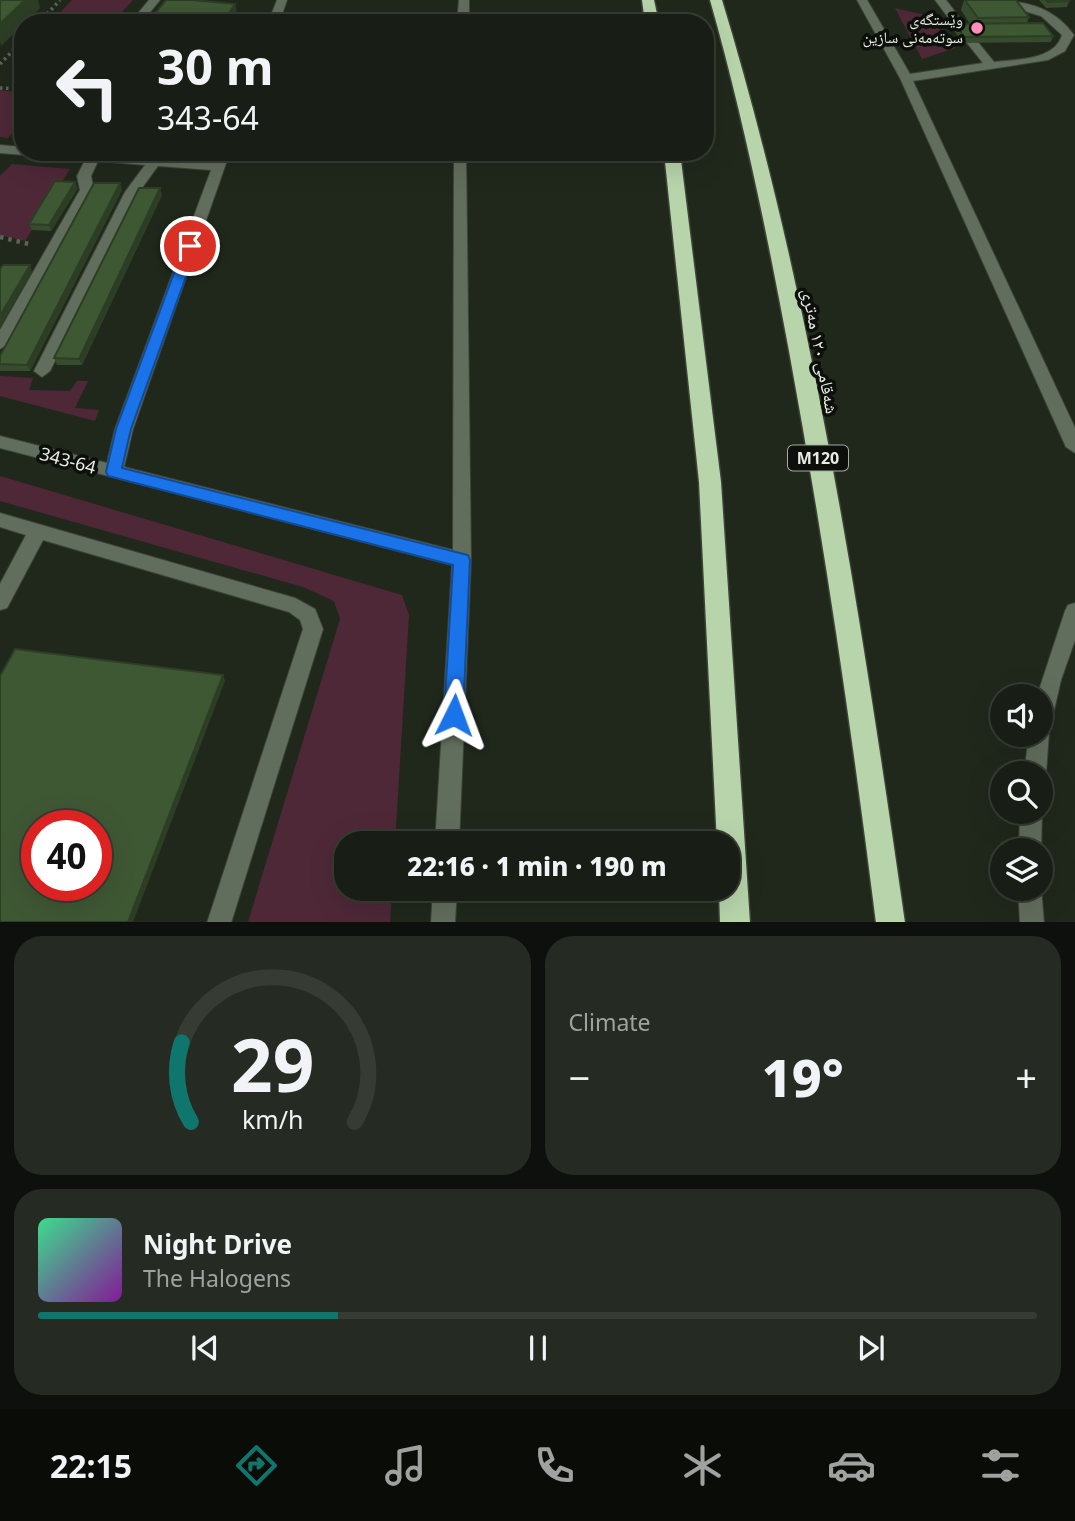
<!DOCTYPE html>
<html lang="en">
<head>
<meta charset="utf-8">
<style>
  body { margin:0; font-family:"Noto Sans","Noto Naskh Arabic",sans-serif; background:#252b22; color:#f1f3f6; height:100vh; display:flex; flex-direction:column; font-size:26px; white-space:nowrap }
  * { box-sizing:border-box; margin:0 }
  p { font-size:23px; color:#9fa2a0 }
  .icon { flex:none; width:38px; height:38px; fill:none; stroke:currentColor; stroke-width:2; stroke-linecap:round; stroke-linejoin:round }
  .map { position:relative; height:922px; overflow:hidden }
  .details { display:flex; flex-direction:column; gap:14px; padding:14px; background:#0d100c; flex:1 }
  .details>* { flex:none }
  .banner { position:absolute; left:14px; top:14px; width:700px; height:147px; border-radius:28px; box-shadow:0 7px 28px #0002,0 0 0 2px #363c34; background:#181e15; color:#f1f3f6; overflow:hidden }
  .fabs { position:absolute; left:990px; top:684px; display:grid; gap:14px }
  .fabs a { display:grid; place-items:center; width:63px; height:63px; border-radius:50%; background:#181e15; box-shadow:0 7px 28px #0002,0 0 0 2px #363c34; font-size:35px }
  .speed { position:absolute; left:21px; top:810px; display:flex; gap:14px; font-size:35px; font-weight:700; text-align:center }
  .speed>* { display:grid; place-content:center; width:91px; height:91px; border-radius:50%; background:#181e15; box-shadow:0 7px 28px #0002,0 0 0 2px #363c34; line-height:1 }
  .speed .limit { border:10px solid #d22; background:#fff; color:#111 }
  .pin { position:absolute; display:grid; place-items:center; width:60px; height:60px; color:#fff; margin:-30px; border:4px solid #fff; border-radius:50%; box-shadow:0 2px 7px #0007 }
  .me { position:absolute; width:77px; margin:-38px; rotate:3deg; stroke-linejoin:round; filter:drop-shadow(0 0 5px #0008) }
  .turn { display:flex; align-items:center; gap:24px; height:147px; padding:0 28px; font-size:32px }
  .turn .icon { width:91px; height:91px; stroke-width:2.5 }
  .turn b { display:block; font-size:49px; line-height:60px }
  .big { font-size:52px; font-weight:800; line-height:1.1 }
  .details .widget { flex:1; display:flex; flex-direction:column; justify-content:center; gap:10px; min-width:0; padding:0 24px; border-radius:28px; background:#252b22 }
  .details .dial { align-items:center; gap:0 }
  .dial svg { height:182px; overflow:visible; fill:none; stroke:#363c34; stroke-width:7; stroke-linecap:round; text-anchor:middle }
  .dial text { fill:#f1f3f6; stroke:none }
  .song { display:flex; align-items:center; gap:21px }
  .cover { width:84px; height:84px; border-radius:10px; background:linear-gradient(135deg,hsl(150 70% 55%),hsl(290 70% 35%)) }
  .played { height:7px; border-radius:4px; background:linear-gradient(90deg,#0f766e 30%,#363c34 30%) }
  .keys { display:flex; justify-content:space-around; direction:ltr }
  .heat { display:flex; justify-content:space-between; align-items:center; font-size:38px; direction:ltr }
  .details .tiles { flex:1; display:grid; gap:14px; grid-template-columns:1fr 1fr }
  .widget:last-child { grid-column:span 2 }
  .trip { position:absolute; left:334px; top:831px; width:406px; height:70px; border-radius:28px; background:#181e15; box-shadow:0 7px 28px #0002,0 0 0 2px #363c34; font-weight:800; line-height:70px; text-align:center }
  .menu { display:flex; height:112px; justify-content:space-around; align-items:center; background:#0a0c08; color:#9fa2a0 }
  .menu .icon { width:49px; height:49px }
  .menu .selected { color:#0f766e }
  .menu b { font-size:32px; color:#f1f3f6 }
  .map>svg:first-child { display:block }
  .green { fill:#4e2837 }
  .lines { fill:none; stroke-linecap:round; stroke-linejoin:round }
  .minor-casing { stroke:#3c4438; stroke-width:2 }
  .highway-casing { stroke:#3c4438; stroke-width:3 }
  .path-far1 { stroke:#5c6358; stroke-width:3.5; stroke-dasharray:2.5 3.5; stroke-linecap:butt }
  .path { stroke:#5c6358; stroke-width:4.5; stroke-dasharray:3.5 5; stroke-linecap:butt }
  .minor { fill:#626e5d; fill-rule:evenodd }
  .highway { fill:#b7d4ab; fill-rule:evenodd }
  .wall { fill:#364c2d }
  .shaded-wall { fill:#2c3e24 }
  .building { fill:#3f5834; stroke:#2c3e24; stroke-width:2; fill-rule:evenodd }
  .route { fill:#1a73e8; stroke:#114b97; stroke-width:2 }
  .poi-dot { fill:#ff8ebb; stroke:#0c0f0a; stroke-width:2.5 }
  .labels { text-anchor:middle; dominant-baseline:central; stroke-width:7; stroke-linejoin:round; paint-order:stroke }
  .far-poi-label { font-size:16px; fill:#e7ede5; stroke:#0c0f0a; text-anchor:end }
  .shield { fill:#0c0f0a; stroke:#a5aaa3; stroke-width:2 }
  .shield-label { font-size:16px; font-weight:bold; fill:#e7ede5 }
  .street-label { font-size:18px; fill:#e7ede5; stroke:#0c0f0a }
</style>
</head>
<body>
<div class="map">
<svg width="1075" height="923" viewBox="0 0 1075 923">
  <rect width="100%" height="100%" fill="#20281c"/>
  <path class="green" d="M72,0H133L112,23H50Z
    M895,8L929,16L955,48L922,59Z
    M0,90L23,93V122L8,138L0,137Z
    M12,164L70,169L25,241L0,235V176Z
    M0,376L33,378L29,390L70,391L77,381H88L75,408L99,410L95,421L0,396Z
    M0,476L402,595L409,615L395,843L346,844V889H392L390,922H248L340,619L334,601L303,587L0,501Z"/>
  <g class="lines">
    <g class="minor-casing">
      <path id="minor" d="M149,0H160L141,23H130Z
        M277,0H287L279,23H268Z
        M459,0H469V23H457Z
        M857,0H867L910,74L983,63L967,43L973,40L977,41L994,62C1016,59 1054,61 1062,35L1041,16L987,0C1022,0 1052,5 1074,35L1065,51L1048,60L913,81L1075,428V453L1066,447L900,78Z
        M935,0H946L969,30L967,32H959Z
        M0,145L23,147V152H85L214,163L217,152H230L133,429L124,467L453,550L454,152H466L471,560L459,844H435L452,565L0,448V436L107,463L115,429L211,170L158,166L139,192L50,371L42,377L34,371L125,192L145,165L98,161L91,176L94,190L8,344L0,349V330L80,190L77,176L85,160L0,153Z
        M0,513L295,598L315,609L323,629L231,923H207L303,629L300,620L289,612L43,540L7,608L0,610V584L26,535L0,527Z
        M1075,603V640L1061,680L1049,732L1046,774L1041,782V774H1024L1029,735H1041V696H1037L1065,611L1068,605Z
        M1041,810L1042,812L1041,851L1019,850L1020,812H1041Z
        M1041,887L1044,923H1020L1018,889Z
        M433,889H457L455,923H431Z"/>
    </g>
    <g class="highway-casing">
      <path id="highway" d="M642,0H654L659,23H645Z
        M710,0H722C812,296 861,617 905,923H876C852,731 824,541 789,351C767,233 743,116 710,0Z
        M664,152H680L721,482L750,923H720L719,889H728V844H717L699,482Z"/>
    </g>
    <path class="path-far1" d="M39,23L60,0
      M0,64L23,40
      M0,88L23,89"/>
    <path class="path" d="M0,237L33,245"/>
    <use href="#minor" class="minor"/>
    <use href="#highway" class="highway"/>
  </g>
  <path class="wall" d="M964,0H1016L1029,17L1027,23L1053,36L1051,42L962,43L954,30L956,24H970L961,10Z
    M1039,0H1068L1069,1L1067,7L1046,8Z
    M78,188L51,231L32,230L29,224Z
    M160,188L162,195L82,365H57L54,358Z
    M122,190L30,371H0V356Z"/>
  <path class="shaded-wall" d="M25,0H38L40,8L25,23H23V25L1,46L0,42V24Z
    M235,4L239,21L238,23H222Z
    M75,182L78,188L51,231L49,225Z
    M120,183L122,190L30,371L27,365Z
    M160,188L162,195L82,365L79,359Z
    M30,265L32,272L0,328V316Z
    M223,675L225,681L133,922H128Z"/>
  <path class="building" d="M0,0H25L0,24Z
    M166,0H192L235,4L222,23H147Z
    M965,0H1016L1029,17L978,18Z
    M1046,0H1068L1069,1L1048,2Z
    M1043,23L1053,36L964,37L956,24Z
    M55,181L75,182L49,225L29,224Z
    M94,183H120L27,365L0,364V356Z
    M139,188H160L79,359L54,358Z
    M3,265H30L0,316V269Z
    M15,649L223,675L128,922H0V676ZM37,826H96V886H37Z"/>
  <path class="route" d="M190,242L197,246L131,429L122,468L468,555L470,560L463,715L461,721L454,723L447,721L444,715L453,565L108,476L106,472L116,429L184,246Z"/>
  <circle class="poi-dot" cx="977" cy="28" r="7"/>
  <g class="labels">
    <g class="far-poi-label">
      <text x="963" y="19">وێستگەی<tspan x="963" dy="18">سوتەمەنی سازین</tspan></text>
    </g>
    <rect class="shield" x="788" y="445.5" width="60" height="25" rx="5"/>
    <g class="shield-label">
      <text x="818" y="458">M120</text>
    </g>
    <g class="street-label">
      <text transform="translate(821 351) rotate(79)">شەقامی ١٢٠ مەتری</text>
      <text transform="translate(68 460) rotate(15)">343-64</text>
    </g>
  </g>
</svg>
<div class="fabs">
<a><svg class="icon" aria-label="sound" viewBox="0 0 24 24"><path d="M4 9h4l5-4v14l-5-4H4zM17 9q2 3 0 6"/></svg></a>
<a><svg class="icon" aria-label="search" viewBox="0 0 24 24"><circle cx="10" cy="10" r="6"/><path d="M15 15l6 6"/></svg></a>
<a><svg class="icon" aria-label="layers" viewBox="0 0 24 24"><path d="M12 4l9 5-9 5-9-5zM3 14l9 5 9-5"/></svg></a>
</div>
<div class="speed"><div class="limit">40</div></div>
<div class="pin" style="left:190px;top:246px;background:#d93025"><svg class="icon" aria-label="arrive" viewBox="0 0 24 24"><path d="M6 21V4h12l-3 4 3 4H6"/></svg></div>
<svg class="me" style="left:454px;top:715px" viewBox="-20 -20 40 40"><path d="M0-17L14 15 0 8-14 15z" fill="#1a73e8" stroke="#fff" stroke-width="4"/></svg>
<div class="trip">22:16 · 1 min · 190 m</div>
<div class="banner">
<div class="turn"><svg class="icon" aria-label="left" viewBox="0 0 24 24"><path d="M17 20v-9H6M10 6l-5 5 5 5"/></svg><div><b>30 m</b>343-64</div></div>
</div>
</div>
<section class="details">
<div class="tiles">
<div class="widget dial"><svg viewBox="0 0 100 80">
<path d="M14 69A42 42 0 1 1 86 69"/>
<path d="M14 69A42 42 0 0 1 10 34" stroke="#0f766e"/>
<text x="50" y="56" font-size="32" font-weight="700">29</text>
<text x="50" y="72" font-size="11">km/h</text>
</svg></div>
<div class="widget"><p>Climate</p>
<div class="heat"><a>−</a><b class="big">19°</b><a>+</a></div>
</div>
<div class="widget">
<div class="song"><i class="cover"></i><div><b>Night Drive</b><p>The Halogens</p></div></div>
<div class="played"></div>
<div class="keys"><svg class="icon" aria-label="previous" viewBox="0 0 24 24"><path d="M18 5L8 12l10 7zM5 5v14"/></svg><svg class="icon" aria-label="pause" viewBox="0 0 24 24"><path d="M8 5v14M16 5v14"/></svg><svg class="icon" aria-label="next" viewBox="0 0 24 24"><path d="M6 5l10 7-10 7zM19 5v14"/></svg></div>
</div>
</div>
</section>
<nav class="menu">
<b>22:15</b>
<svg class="icon selected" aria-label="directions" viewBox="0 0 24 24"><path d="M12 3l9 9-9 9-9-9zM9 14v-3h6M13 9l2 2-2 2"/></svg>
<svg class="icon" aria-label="music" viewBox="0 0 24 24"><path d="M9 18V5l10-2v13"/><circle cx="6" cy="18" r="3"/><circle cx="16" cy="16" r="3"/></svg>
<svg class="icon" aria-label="phone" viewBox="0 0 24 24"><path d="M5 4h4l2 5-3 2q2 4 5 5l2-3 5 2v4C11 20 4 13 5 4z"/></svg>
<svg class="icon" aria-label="climate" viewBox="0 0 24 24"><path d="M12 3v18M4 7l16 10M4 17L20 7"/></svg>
<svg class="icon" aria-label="car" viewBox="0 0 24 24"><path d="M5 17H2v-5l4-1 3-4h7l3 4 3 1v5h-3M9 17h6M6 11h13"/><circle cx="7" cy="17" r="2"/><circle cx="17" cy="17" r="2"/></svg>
<svg class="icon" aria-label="filters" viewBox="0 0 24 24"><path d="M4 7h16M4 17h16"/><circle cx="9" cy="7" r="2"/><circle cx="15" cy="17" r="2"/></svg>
</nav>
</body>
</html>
